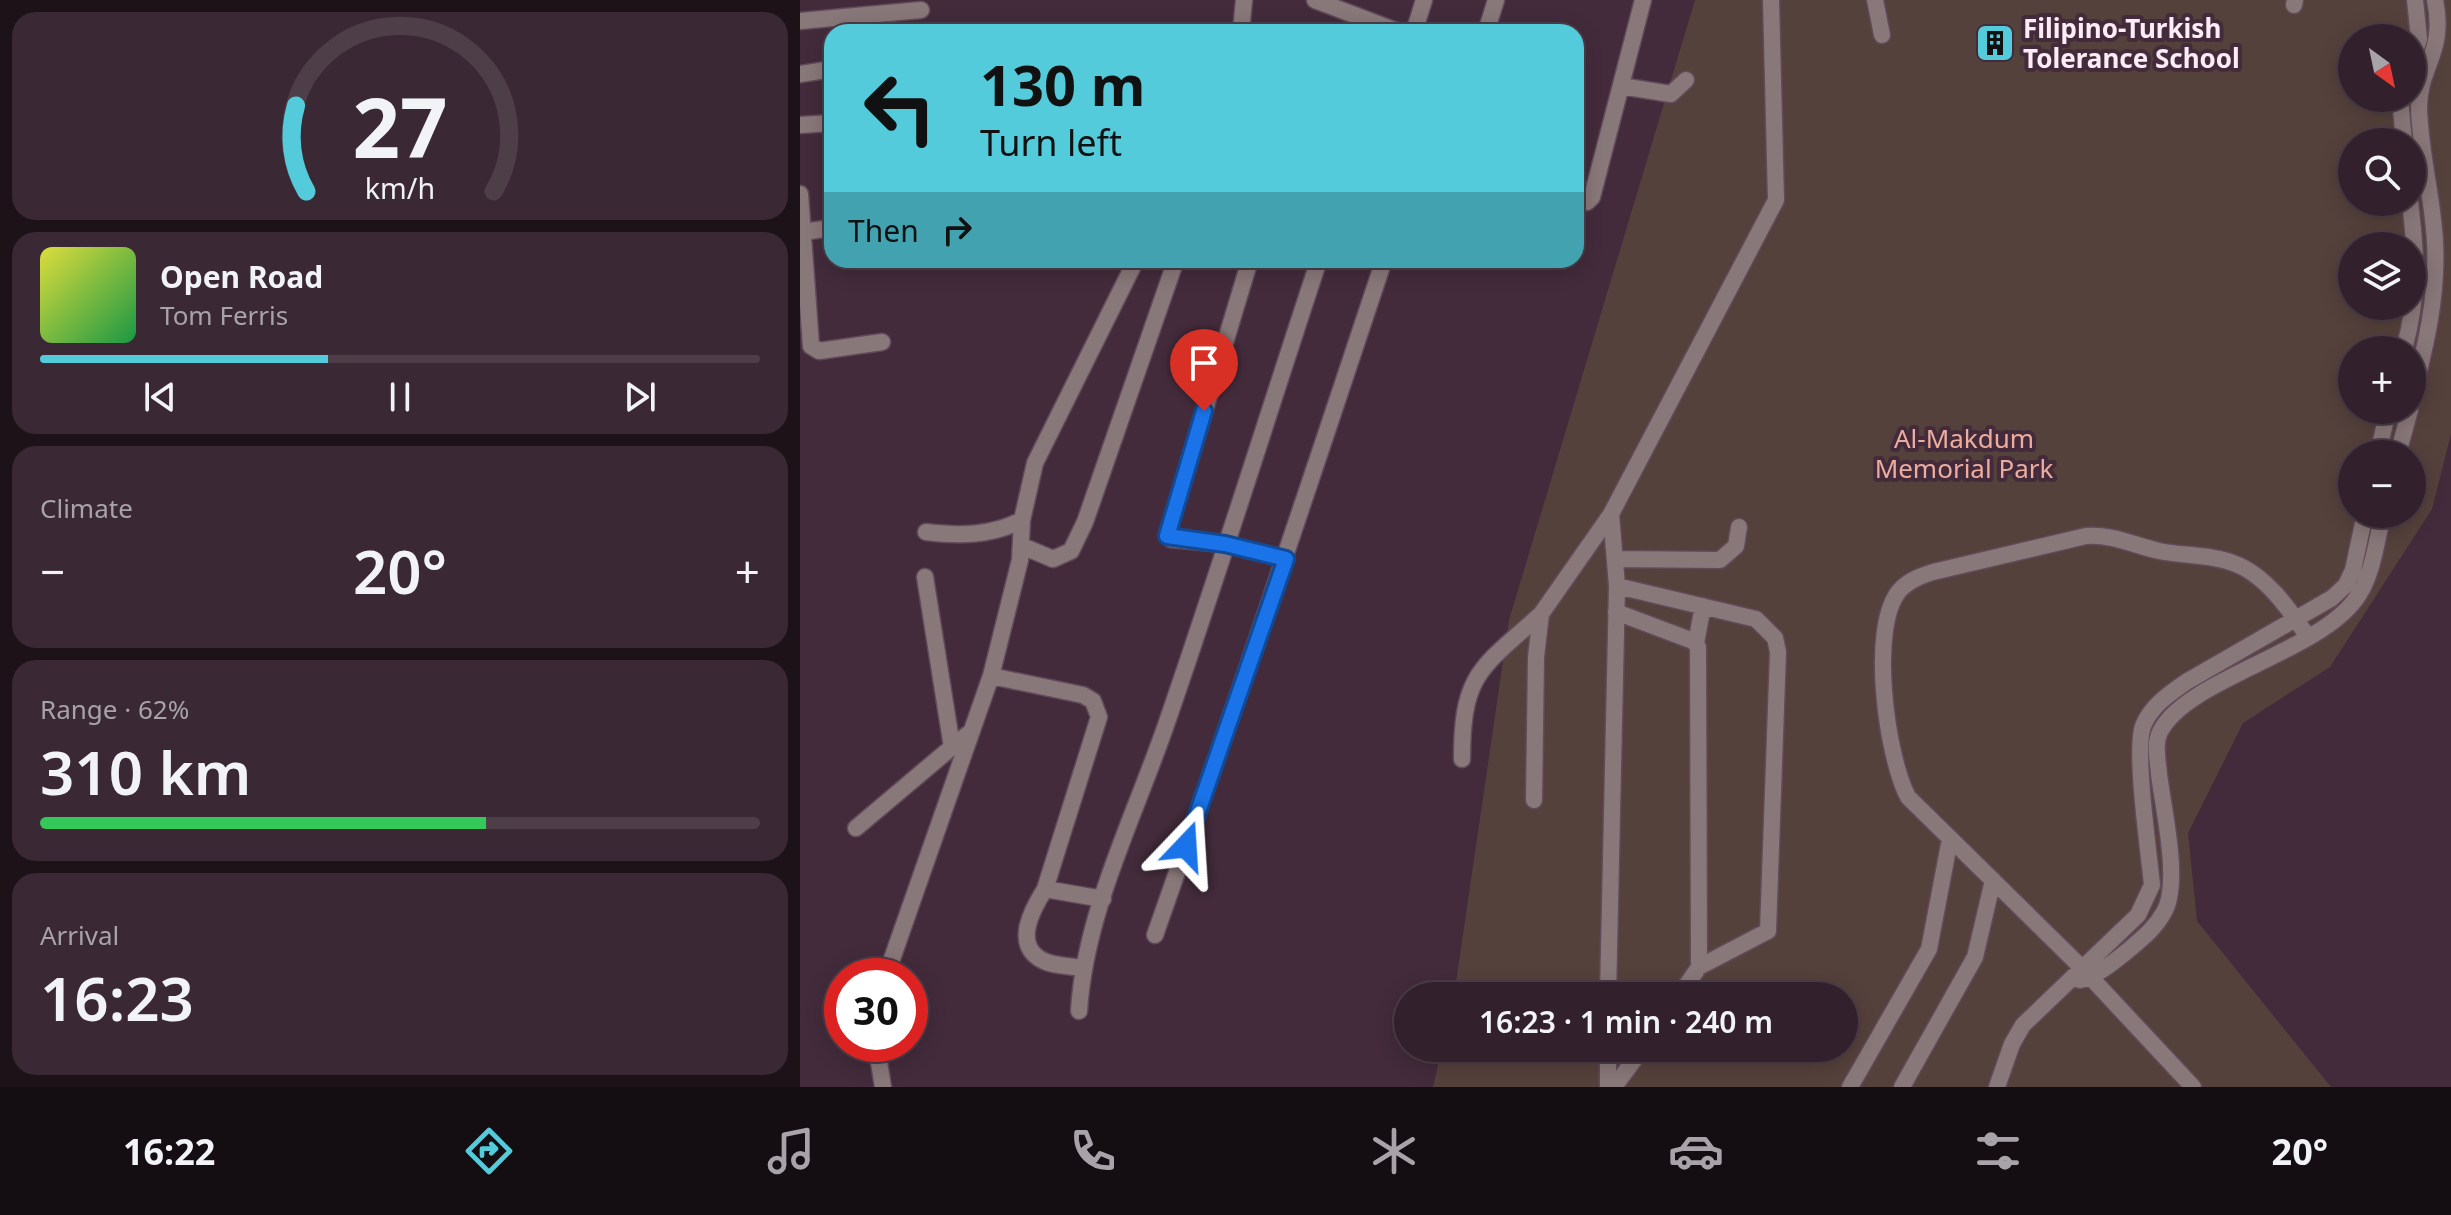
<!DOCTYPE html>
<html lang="en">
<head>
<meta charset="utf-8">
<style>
  body { margin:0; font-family:"Noto Sans",sans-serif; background:#3a2834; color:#f1f3f6; height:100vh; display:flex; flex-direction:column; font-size:30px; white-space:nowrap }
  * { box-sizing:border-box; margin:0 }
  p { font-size:26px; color:#a8a3a9 }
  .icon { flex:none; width:44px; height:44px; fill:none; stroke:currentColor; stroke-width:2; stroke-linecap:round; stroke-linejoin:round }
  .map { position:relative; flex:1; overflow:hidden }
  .drawer { display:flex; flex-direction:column; gap:12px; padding:12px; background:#1c1218; width:800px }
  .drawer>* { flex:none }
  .top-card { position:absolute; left:24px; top:24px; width:760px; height:244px; border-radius:24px; box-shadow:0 4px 20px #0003,0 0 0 2px #4d3e48; background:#53cbdb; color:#111; overflow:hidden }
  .needle { width:52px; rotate:147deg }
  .controls { position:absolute; left:1538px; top:24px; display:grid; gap:16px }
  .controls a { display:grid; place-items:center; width:88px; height:88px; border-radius:50%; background:#32202c; box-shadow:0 4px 20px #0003,0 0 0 2px #4d3e48; font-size:40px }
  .speed { position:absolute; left:24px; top:958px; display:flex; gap:16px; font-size:40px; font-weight:700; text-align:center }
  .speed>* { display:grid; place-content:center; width:104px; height:104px; border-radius:50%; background:#32202c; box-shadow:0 4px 20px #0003,0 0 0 2px #4d3e48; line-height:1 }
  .speed .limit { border:12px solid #d22; background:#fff; color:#111 }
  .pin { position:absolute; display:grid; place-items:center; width:68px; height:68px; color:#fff; margin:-82px -34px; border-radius:50% 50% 50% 0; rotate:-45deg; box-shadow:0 0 8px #0007 }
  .pin .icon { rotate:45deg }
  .me { position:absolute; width:88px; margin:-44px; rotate:20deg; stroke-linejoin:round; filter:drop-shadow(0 0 6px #0008) }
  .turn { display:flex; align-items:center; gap:28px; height:168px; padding:0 24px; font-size:36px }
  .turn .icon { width:104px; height:104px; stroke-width:2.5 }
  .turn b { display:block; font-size:56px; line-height:68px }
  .then { display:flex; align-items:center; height:76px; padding:0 24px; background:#0003; gap:16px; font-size:30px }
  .big { font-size:60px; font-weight:600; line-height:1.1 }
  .drawer .widget { flex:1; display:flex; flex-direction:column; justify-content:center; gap:12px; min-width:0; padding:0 28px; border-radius:24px; background:#3a2834 }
  .drawer .dial { align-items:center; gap:0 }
  .dial svg { height:208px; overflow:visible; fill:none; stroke:#4d3e48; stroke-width:7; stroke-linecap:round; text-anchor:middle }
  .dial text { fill:#f1f3f6; stroke:none }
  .song { display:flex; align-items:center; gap:24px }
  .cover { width:96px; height:96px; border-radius:12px; background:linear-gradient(135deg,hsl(60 70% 55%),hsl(140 70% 35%)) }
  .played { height:8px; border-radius:4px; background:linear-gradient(90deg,#53cbdb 40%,#4d3e48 40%) }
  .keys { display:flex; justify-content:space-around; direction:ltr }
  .heat { display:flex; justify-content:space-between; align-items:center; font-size:44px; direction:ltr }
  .charge { height:12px; border-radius:6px; background:linear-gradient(90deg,#34c759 62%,#4d3e48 0) }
  .trip { position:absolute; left:594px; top:982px; width:464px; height:80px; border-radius:40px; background:#32202c; box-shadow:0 4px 20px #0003,0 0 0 2px #4d3e48; font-weight:600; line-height:80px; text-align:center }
  .menu { display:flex; height:128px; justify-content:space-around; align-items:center; background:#140d12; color:#a8a3a9 }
  .menu .icon { width:56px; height:56px }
  .menu .active { color:#53cbdb }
  .menu b { font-size:36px; color:#f1f3f6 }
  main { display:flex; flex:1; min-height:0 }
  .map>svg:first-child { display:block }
  .green { fill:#55413c; fill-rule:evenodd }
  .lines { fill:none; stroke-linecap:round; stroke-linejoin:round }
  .minor-casing { stroke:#614a59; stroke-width:19 }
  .minor { stroke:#89787a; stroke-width:16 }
  .route-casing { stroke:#114b97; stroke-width:20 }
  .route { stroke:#1a73e8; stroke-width:14 }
  .labels { text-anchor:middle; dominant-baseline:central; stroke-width:8; stroke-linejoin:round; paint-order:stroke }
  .poi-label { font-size:26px; font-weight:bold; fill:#fcecf6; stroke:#432b3b; text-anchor:start }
  .park-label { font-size:26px; fill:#ecad9e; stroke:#432b3b }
</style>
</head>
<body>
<main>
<section class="drawer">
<div class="widget dial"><svg viewBox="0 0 100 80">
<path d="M14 69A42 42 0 1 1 86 69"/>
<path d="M14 69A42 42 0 0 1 10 36" stroke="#53cbdb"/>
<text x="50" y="56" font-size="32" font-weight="700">27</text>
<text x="50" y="72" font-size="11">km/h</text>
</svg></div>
<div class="widget">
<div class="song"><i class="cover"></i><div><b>Open Road</b><p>Tom Ferris</p></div></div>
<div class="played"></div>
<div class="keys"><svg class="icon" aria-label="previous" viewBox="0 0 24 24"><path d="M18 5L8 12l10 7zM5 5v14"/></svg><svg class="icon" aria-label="pause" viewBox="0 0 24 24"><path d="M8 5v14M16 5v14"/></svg><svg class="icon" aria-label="next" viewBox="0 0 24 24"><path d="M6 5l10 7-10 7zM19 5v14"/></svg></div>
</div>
<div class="widget"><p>Climate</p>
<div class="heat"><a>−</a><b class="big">20°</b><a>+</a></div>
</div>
<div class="widget"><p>Range · 62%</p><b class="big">310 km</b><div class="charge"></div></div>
<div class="widget"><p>Arrival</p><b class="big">16:23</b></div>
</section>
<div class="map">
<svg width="1651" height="1087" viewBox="0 0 1651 1087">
  <rect width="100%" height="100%" fill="#432b3b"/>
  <path class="green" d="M895,0H1651V434L1632,509L1530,667L1443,723L1388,833L1397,921L1531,1087H633L642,1048H1044V996H654L709,620ZM1552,38H1612V98H1552ZM1552,142H1612V202H1552ZM1552,246H1612V306H1552ZM1552,350H1612V410H1552ZM1552,454H1612V514H1552Z"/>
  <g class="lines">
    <g class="minor-casing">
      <path id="minor" d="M515,0L599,32
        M1075,0L1082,35
        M1494,5L1495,0
        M0,21L121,10
        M441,32L444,0
        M614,32L624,0
        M686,32L696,0
        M1612,62L1619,39L1615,0
        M0,74L32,69
        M821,86L871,94L886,80
        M1600,98L1604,142
        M0,125L32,123
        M0,194L11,346L19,351L82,342
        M776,202H787L792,197L843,0
        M2,232L32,228
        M450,260L367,535L371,539L425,544L486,559
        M1604,350C1619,293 1617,260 1610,202
        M1612,400C1625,348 1638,297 1635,242C1633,198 1620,153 1619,108C1619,66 1646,52 1635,0
        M1578,454L1588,410
        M1598,454L1610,410
        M126,532C159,536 192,536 222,520
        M222,546L253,559L271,551L285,522L376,260
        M815,559L920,560L936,546L939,527
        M125,577L152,747L172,731
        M816,612L893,641L898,647L899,967L968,931L978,652L975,638L956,619L817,586
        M896,643L903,606
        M191,676L283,695L293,701L299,717L245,889
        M662,759C662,673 681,668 741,614
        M734,800L736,657L741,614L811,514
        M56,828L152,747
        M355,935C434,711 509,486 584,260
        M282,968C270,966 254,966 244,961C211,946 233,908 245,889L303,899
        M86,976L191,676L220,560L222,520L235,463L336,260
        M1280,980C1299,975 1316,960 1331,948C1344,937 1356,927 1364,912C1381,883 1363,808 1359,774C1358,761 1354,744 1360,732C1385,680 1516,653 1555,600C1573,577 1576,542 1583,514
        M808,996L817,586L811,514L976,200L971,0
        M879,996L899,967
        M279,1011C285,912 335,816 367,722C420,569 468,414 519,260
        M76,1044L83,1087
        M808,1087V1048
        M814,1087L843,1048
        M1050,1087L1129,949L1150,839
        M1102,1087L1175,957L1193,880
        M1197,1087L1212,1044L1223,1025L1338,915L1352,885C1349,853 1334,751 1343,726C1351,706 1369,694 1386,682L1532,598L1546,585L1553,570L1565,514
        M1393,1087L1281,967L1108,797C1087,758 1068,626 1100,590C1109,580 1121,576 1133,572L1286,536C1312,534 1333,545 1359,551C1383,556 1410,554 1433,563C1465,574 1490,610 1508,637"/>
    </g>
    <use href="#minor" class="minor"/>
  </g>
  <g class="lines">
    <g class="route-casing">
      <path id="route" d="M386,846L486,559L425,544L367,536L404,411"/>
    </g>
    <use href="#route" class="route"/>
  </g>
  <defs>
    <g id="building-square" transform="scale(2)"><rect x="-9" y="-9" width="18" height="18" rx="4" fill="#53cbdb" stroke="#432b3b"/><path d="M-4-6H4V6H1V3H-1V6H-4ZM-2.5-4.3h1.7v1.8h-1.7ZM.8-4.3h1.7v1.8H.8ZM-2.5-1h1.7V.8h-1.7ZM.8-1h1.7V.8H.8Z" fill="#111"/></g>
  </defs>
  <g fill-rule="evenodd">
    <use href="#building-square" x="1195" y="43"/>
  </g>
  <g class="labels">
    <g class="poi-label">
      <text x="1223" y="28">Filipino-Turkish<tspan x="1223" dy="30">Tolerance School</tspan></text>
    </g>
    <g class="park-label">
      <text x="1164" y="438">Al-Makdum<tspan x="1164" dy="30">Memorial Park</tspan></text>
    </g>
  </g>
</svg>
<div class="controls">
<a><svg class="needle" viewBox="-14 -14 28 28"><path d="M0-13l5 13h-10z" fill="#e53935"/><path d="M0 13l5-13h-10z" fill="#a8a3a9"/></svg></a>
<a><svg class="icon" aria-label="search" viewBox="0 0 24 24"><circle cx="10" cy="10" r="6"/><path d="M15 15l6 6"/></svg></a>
<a><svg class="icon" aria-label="layers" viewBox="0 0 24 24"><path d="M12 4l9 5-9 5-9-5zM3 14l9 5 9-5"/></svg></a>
<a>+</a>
<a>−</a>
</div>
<div class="speed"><div class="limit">30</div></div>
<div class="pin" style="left:404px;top:411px;background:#d93025"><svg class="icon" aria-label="arrive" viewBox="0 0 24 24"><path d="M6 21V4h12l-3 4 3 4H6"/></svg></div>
<svg class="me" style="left:386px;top:846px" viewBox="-20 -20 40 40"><path d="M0-17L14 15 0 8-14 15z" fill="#1a73e8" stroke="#fff" stroke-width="4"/></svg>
<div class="trip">16:23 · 1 min · 240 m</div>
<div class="top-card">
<div class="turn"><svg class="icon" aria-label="left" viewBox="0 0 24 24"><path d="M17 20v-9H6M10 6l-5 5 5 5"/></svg><div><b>130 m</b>Turn left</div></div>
<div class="then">Then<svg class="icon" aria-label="right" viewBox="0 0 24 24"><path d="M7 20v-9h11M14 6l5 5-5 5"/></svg></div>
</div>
</div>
</main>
<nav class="menu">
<b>16:22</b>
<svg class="icon active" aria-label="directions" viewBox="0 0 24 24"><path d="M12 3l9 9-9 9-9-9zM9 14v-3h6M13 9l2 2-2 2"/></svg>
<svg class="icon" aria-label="music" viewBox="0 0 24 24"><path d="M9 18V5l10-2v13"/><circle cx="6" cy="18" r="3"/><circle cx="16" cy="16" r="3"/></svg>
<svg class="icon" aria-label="phone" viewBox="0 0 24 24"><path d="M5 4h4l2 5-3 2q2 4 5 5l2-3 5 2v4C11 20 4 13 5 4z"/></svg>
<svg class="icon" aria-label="climate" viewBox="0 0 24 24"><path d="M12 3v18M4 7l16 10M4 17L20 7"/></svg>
<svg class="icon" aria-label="car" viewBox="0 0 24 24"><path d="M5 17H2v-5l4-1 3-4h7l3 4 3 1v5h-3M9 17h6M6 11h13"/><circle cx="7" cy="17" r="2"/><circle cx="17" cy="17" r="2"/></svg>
<svg class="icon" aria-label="filters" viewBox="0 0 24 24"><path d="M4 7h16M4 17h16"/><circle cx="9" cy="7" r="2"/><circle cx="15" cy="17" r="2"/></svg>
<b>20°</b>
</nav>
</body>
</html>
